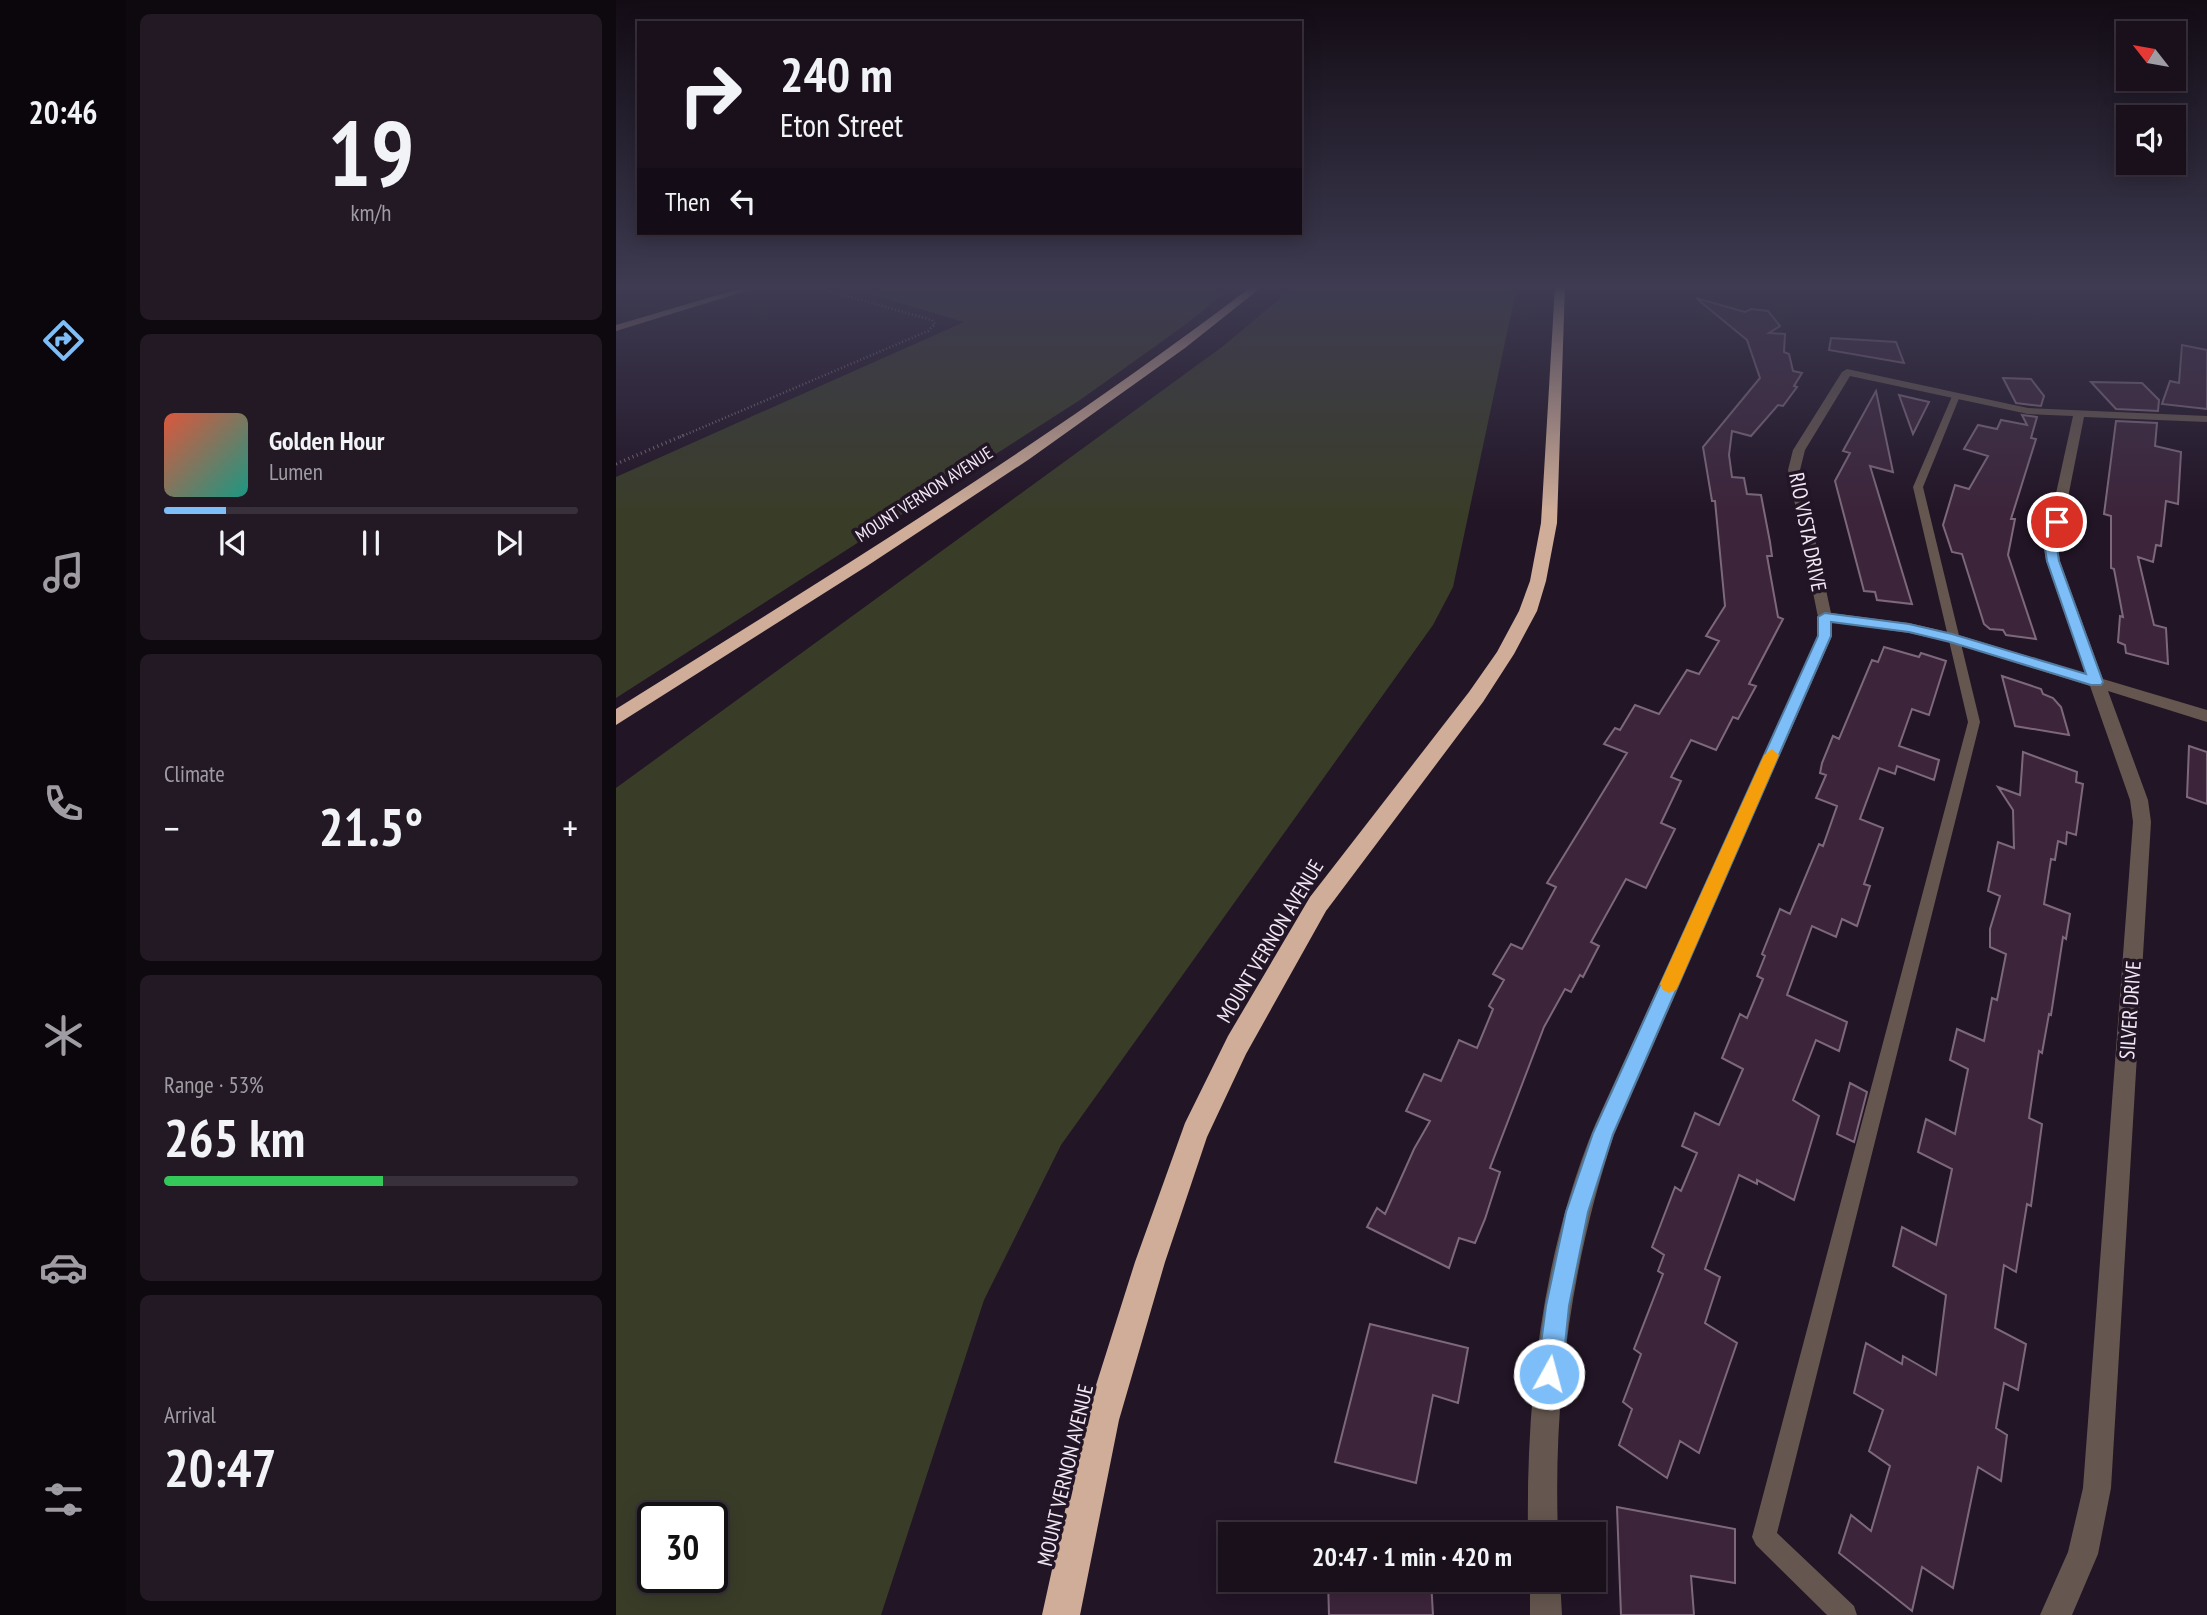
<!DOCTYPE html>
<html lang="en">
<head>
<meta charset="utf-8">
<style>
  body { margin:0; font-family:"PT Sans Narrow",sans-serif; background:#231925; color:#f1f3f6; height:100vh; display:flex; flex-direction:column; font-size:26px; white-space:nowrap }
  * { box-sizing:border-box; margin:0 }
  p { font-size:23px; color:#9f9da3 }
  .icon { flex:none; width:38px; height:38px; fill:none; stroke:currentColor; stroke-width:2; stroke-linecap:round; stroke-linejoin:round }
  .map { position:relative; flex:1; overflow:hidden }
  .side { display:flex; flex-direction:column; gap:14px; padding:14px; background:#0e090f; width:490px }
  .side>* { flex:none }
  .banner { position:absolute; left:21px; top:21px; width:665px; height:214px; border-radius:0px; box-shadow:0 4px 18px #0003,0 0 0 2px #38303b; background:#1a101c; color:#f1f3f6; overflow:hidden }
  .needle { width:46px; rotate:301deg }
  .controls { position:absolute; left:1500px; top:21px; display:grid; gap:14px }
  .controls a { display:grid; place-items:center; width:70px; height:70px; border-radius:0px; background:#1a101c; box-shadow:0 4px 18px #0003,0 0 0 2px #38303b; font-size:35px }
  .speed { position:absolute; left:21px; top:1502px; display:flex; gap:14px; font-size:35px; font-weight:700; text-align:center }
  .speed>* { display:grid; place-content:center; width:91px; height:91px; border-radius:50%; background:#1a101c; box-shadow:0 4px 18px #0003,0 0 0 2px #38303b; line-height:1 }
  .speed .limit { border:4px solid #111; border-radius:10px; background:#fff; color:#111 }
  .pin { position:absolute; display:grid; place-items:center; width:60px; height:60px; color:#fff; margin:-30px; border:4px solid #fff; border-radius:50%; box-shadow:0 2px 7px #0007 }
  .me { position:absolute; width:77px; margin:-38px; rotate:7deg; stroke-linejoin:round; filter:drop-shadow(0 0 5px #0008) }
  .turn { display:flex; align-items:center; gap:24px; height:147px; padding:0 28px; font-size:32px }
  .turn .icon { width:91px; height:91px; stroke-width:2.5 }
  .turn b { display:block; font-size:49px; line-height:60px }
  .then { display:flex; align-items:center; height:66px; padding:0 28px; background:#0003; gap:14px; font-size:26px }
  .big { font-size:52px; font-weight:700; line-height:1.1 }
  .side .widget { flex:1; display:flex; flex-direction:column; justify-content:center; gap:10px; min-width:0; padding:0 24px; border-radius:10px; background:#231925 }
  .side .dial { align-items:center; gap:0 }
  .dial b { font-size:91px; line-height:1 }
  .song { display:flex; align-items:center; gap:21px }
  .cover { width:84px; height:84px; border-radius:10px; background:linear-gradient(135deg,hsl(10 70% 55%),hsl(170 70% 35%)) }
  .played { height:7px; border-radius:4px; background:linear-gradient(90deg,#7dbef9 15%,#38303b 15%) }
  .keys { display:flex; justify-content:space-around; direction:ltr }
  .heat { display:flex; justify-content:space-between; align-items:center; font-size:38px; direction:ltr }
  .charge { height:10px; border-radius:5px; background:linear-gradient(90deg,#34c759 53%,#38303b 0) }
  .trip { position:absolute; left:602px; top:1522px; width:388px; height:70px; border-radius:0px; background:#1a101c; box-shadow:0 4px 18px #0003,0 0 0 2px #38303b; font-weight:700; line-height:70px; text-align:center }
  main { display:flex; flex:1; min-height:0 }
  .dock { display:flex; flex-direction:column; width:126px; justify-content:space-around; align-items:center; background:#0a060b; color:#9f9da3 }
  .dock .icon { width:49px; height:49px }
  .dock .selected { color:#7dbef9 }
  .dock b { font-size:32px; color:#f1f3f6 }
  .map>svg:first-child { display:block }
  .green { fill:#393d28; fill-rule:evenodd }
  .building { fill:#3c253b; stroke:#7d687b; stroke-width:2 }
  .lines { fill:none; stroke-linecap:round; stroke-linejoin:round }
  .path-far1 { stroke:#776b7a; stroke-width:2.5; stroke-dasharray:1 2.5; stroke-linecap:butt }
  .path { stroke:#776b7a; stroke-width:3.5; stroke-dasharray:1 3.5; stroke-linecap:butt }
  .lane { fill:#65574f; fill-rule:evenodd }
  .street { fill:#65574f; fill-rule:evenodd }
  .secondary { fill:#907a6d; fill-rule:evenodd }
  .highway { fill:#cfad99; fill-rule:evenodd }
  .route { fill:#7dbef9; stroke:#517ca2; stroke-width:2 }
  .slow { fill:#f59e0b }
  .labels { text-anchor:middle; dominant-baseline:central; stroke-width:7; stroke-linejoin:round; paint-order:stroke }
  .far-street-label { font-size:18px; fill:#f1e8f4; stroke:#221526 }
  .street-label { font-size:21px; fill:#f1e8f4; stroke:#221526 }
</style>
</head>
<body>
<main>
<nav class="dock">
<b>20:46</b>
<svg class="icon selected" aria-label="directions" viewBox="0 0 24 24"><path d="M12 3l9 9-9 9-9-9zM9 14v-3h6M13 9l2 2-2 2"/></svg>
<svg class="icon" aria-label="music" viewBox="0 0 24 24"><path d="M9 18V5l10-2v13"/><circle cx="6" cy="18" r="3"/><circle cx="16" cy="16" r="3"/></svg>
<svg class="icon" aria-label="phone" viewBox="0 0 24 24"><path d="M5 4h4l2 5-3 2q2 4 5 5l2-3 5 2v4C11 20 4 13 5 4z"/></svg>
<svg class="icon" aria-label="climate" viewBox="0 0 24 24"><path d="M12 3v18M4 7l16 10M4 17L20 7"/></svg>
<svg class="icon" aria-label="car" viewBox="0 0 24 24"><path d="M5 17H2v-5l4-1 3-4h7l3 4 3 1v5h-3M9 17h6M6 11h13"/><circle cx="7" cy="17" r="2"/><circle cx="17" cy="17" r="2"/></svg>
<svg class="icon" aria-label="filters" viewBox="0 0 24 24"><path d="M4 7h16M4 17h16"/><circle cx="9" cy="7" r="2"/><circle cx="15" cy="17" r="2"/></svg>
</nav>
<section class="side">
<div class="widget dial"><b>19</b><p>km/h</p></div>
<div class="widget">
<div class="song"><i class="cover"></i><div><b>Golden Hour</b><p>Lumen</p></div></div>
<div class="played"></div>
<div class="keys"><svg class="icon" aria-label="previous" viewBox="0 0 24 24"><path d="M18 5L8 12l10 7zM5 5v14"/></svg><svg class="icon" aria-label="pause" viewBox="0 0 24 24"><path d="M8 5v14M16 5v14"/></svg><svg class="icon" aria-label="next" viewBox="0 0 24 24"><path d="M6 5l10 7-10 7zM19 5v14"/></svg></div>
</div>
<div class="widget"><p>Climate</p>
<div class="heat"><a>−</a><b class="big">21.5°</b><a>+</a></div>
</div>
<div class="widget"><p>Range · 53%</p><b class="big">265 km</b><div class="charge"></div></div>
<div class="widget"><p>Arrival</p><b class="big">20:47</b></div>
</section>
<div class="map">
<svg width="1591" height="1615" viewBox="0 0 1591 1615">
  <rect width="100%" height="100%" fill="#221526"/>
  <path class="green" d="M227,286H616L569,325L464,400L0,698V477L348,322Z
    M679,286H901L837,587L817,625L445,1145L368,1300L265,1615H0V788L606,347ZM37,1517H96V1577H37Z"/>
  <path class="building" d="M1080,298L1129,312L1135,309L1152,311L1164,326L1153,333L1169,334L1168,352L1173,354L1177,371L1186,373L1178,386L1181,387L1167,406L1162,405L1135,436L1116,431L1113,455L1116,477L1128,478L1131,494L1145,495L1154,542L1156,556H1151L1162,617L1167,619L1133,684L1140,686L1122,719L1117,717L1100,750L1075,740L1055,777L1065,781L1045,823L1059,829L1030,888L1010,879L975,942L983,946L967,977L964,975L955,992L949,989L928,1027L874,1168L884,1172L869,1219L859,1243L843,1238L833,1268L751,1227L761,1208L769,1214L798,1149L814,1121L790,1111L808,1074L825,1081L843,1040L861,1048L877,1009L873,1006L888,980L877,974L895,944L906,949L940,887L931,883L1011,753L988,744L999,728L1004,730L1019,705L1043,714L1071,670L1083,674L1103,641L1090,636L1109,606L1099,501H1096L1087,447L1144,378L1131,340Z
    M1215,338L1280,342L1288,363L1213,350Z
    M1566,345L1591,350V409L1546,404L1554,381L1563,383Z
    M1387,378L1415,379L1428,396L1425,406L1400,403Z
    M1475,382L1526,383L1543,400L1542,411L1500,409Z
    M1260,391L1277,472L1254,466L1296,604L1261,600L1259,592L1248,591L1219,481L1234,453L1227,451Z
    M1283,395L1313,402L1297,434Z
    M1406,415L1421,417L1415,438L1420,439L1395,519H1399L1392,555L1420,639L1390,635L1387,630L1374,629L1368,624L1346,554L1336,552L1327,525L1339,485L1353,489L1372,456L1348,449L1362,425L1381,429L1385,420L1411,425Z
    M1500,421L1541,423L1539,446L1565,452L1562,504L1550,501L1545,546L1540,545L1537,562L1522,557L1538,625L1550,628L1552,664L1510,653L1509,645L1502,642L1504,616L1507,617L1498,569L1495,568V516L1488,514Z
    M1268,647L1303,657L1305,653L1330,661L1313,715L1296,709L1283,746L1323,760L1318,780L1281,766L1279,774L1263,768L1244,819L1267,828L1248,884L1254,886L1241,926L1226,919L1220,937L1196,926L1171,995L1231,1022L1223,1051L1200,1040L1177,1100L1203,1116L1178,1200L1141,1180V1184L1123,1175L1089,1269L1104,1277L1089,1323L1121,1343L1083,1453L1064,1441L1051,1478L1003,1445L1016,1409L1007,1402L1025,1354L1018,1349L1047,1274L1042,1271L1048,1255L1036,1247L1059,1187L1065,1191L1081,1153L1066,1146L1079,1113L1103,1125L1127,1069L1106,1058L1124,1014L1131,1018L1147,979L1141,976L1149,956L1146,954L1164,909L1174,914L1203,844L1207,846L1221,806L1200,798L1210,775L1204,773L1206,763L1217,736L1223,739L1256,660L1262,662Z
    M1386,676L1425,689L1427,694L1437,698L1445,707L1453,735L1399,726Z
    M1573,746L1591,752V804L1571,797Z
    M1407,752L1461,772L1460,782L1467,784L1460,835L1451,832L1450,844L1442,841L1439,860L1435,859L1428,904L1454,914L1450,939L1447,937L1435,1015L1433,1014L1426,1053L1423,1051L1413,1118L1426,1124L1415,1206L1411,1204L1400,1272L1388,1265L1379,1328L1410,1344L1402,1390L1388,1383L1380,1428L1391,1435L1385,1481L1362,1467L1337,1588L1306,1567L1296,1611L1223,1553L1235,1515L1255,1531L1274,1466L1253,1451L1267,1410L1238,1393L1250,1343L1286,1364L1287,1356L1320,1375L1330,1295L1277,1266L1286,1227L1320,1245L1336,1169L1302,1152L1310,1119L1339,1134L1352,1069L1334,1060L1341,1029L1368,1041L1376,998L1381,1000L1390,954L1374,947V929L1384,896L1372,891L1382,842L1398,848L1397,810L1382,787L1404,795Z
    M1234,1083L1251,1092L1238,1142L1221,1134Z
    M754,1324L852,1348L842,1403L817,1395L800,1483L719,1462Z
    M1001,1507L1119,1529V1583L1075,1576L1078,1615H1005Z
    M712,1580H815L817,1615H713Z"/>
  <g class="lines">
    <path class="path-far1" d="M64,437L312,331L319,324L316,320L195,286"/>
    <path class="path" d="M0,464L68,435"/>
    <path class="lane" d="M1337,394L1344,396L1307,487L1364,722L1161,1533L1238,1606L1241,1615H1211L1140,1545L1136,1537L1352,722L1297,487Z"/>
    <path class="street" d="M1231,369L1412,408L1591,416V422L1468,417L1442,548L1444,561L1487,679L1591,710V722L1492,691L1532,800L1535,822L1495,1488L1482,1554L1456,1615H1424L1452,1552L1467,1488L1517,822L1514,800L1474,686L1333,642L1293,633L1216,622V636L998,1135C955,1264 937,1398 942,1535H912C910,1397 926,1253 979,1125L1202,636V617L1172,470L1177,450L1226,372ZM1234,376L1412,414L1457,416L1428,548L1430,561L1470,674L1336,633L1293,623L1215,613L1184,470L1189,450Z
      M914,1580H944L946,1615H914Z"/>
    <path class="secondary" d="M133,286H146L0,331V325Z"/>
    <path class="highway" d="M636,286H647L569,348L412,460L251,566L0,725V709C216,574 433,441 636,286Z
      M939,286H949L941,523L930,581L921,611L898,654L867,702L710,911L630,1054L591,1137L549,1262L503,1420L464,1615H426L469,1420L519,1262L569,1123L612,1036L694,897L853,692L881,652L903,611L914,581L925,523Z"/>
  </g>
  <linearGradient id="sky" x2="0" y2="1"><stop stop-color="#130c15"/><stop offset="0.56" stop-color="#3e3b52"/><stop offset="1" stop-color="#3e3b52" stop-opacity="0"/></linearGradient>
  <rect width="1591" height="512" fill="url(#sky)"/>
  <path class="route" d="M1441,518L1447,522L1441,548L1443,561L1487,682L1485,685H1475L1334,642L1293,632L1215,622V636L997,1134L972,1212L953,1306L946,1374L942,1382L933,1386L925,1382L921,1374L930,1306L950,1212L977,1133L1202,636V617L1209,613L1293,624L1336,634L1470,674L1431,561L1429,548L1435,522Z"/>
  <path class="slow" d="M1156,749L1163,755L1063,984L1060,990L1053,993L1047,990L1044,984L1148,755Z"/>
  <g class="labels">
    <g class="far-street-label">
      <text transform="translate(308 494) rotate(-33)">MOUNT VERNON AVENUE</text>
    </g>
    <g class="street-label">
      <text transform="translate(1192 532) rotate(79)">RIO VISTA DRIVE</text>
      <text transform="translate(654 941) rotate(-59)">MOUNT VERNON AVENUE</text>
      <text transform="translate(1514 1010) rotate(-86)">SILVER DRIVE</text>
      <text transform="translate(449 1475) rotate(-77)">MOUNT VERNON AVENUE</text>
    </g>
  </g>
</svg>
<div class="controls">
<a><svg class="needle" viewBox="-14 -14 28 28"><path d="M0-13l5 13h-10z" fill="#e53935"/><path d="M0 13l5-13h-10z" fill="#9f9da3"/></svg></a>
<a><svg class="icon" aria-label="sound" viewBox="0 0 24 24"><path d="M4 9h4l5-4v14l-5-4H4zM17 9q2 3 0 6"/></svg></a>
</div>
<div class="speed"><div class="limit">30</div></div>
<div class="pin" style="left:1441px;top:522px;background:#d93025"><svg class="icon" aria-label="arrive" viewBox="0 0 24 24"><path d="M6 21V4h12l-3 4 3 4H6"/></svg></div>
<svg class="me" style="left:933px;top:1374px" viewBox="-20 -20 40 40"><circle r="17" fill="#7dbef9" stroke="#fff" stroke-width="3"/><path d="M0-11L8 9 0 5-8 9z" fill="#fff"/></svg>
<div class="trip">20:47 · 1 min · 420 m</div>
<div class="banner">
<div class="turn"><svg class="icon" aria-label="right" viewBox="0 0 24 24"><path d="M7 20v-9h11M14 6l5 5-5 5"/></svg><div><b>240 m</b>Eton Street</div></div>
<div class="then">Then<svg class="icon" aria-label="left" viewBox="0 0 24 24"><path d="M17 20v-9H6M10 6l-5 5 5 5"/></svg></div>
</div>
</div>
</main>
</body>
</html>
